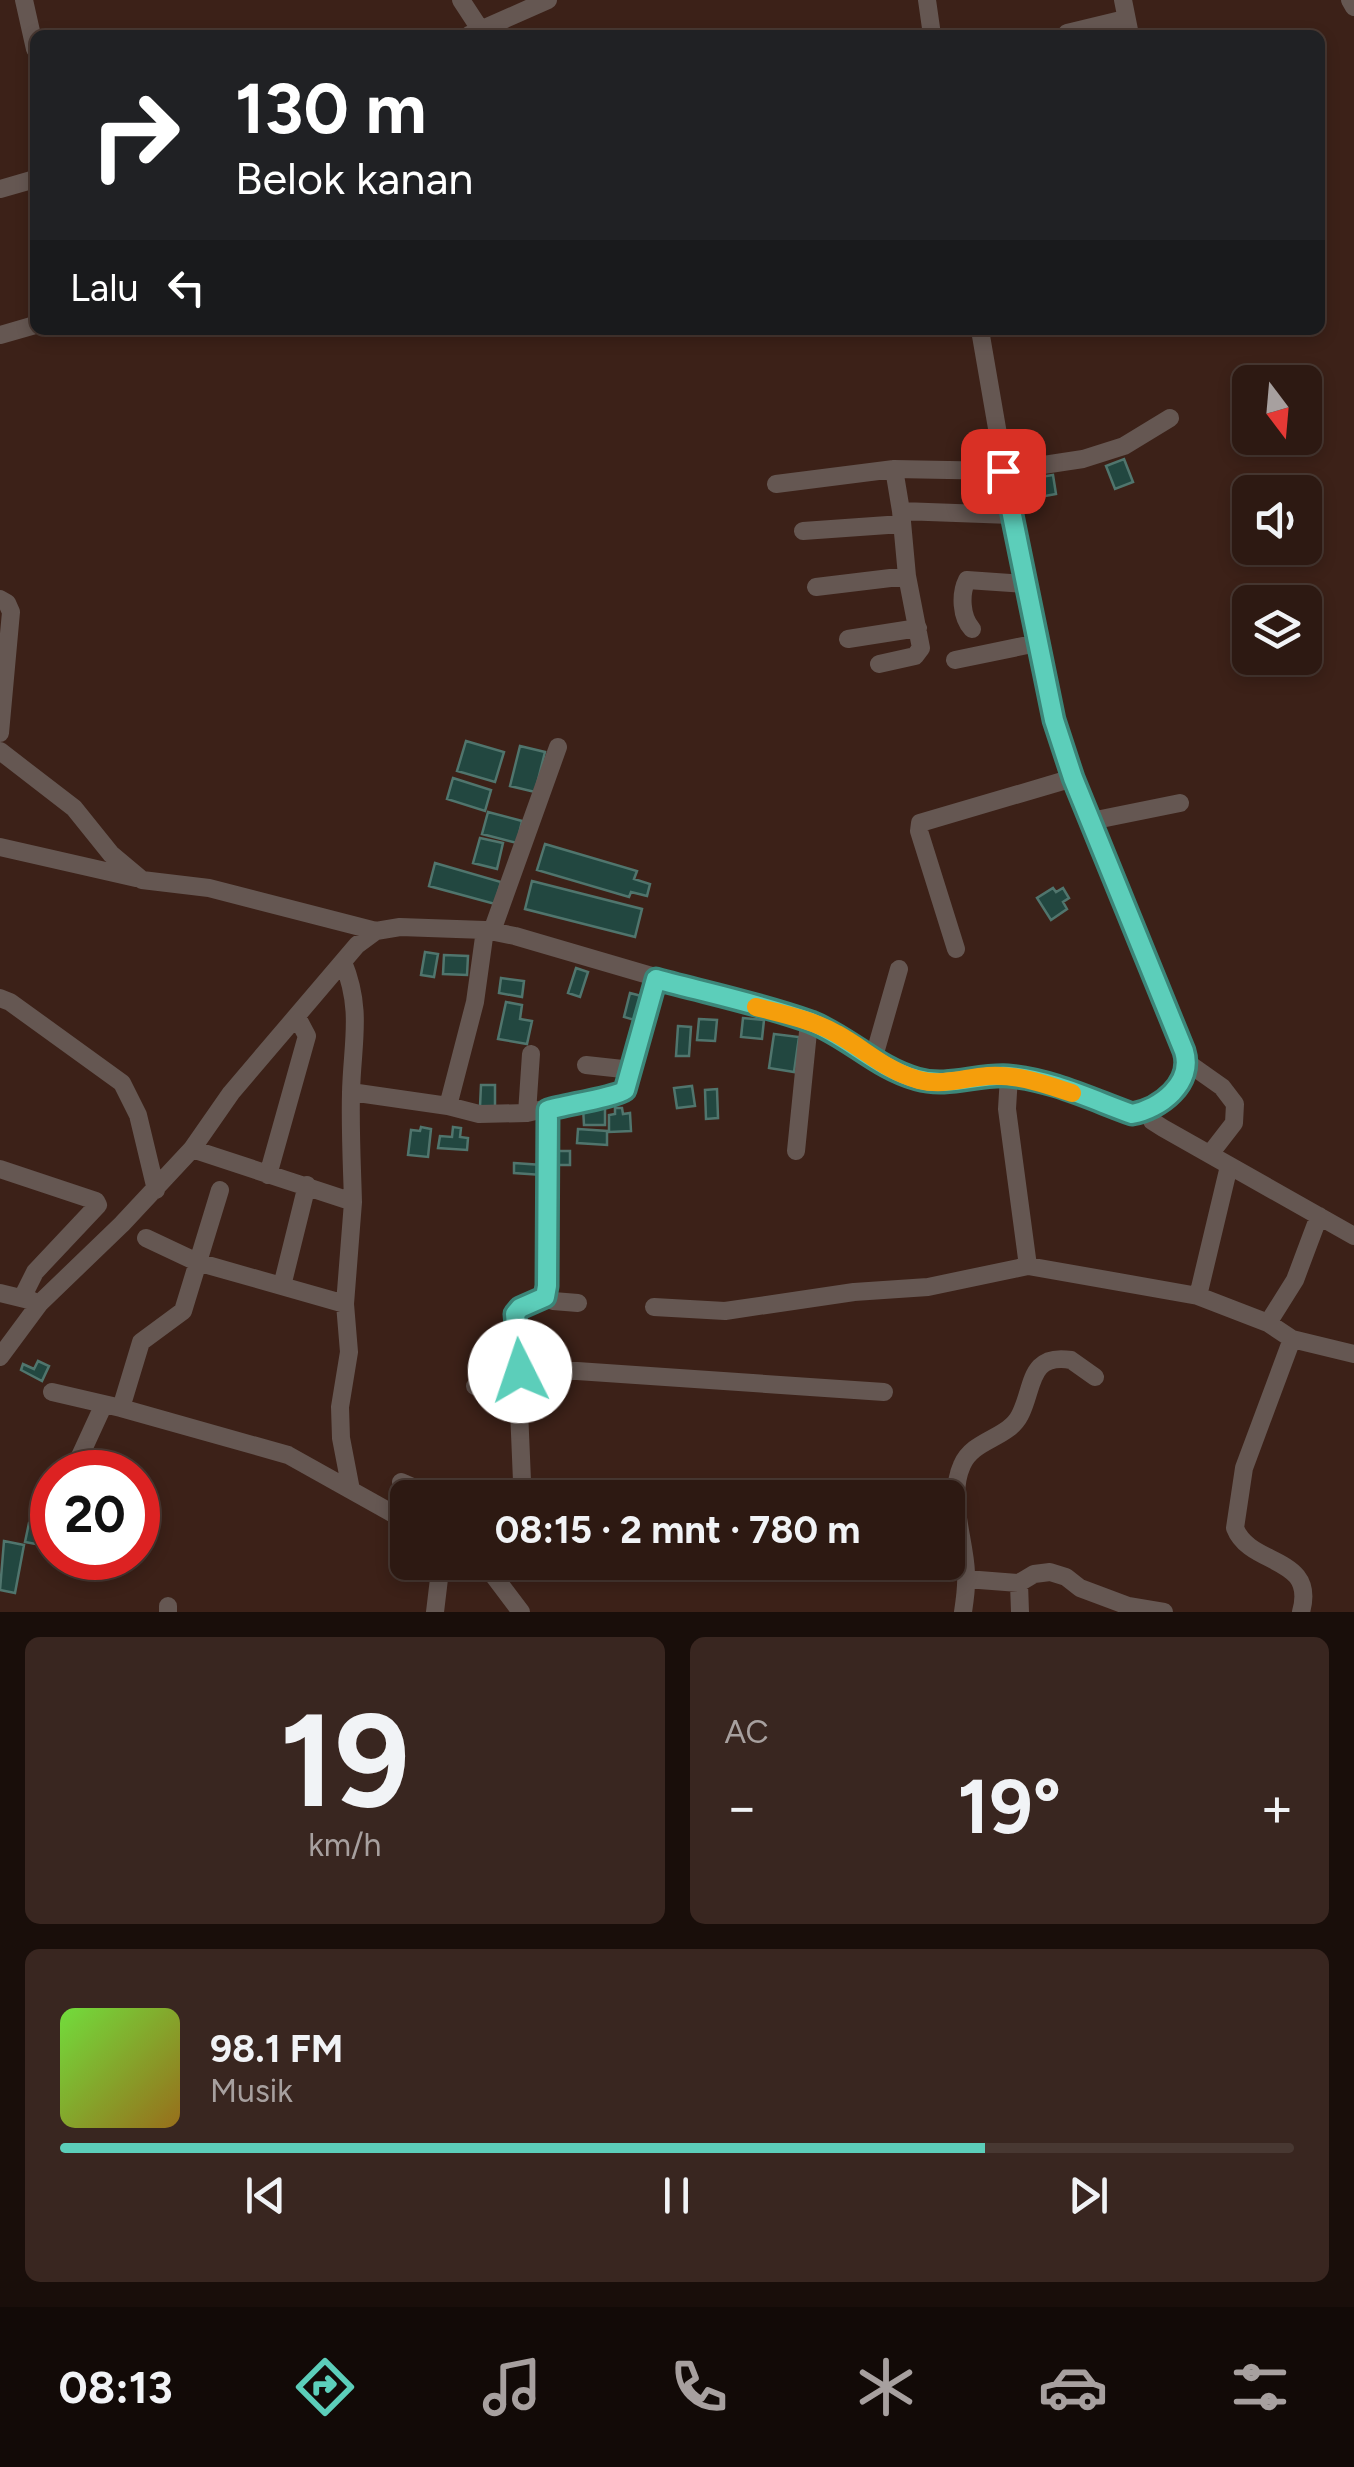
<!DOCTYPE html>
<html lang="id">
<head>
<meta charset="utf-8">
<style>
  body { margin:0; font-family:Figtree,sans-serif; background:#392620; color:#f1f3f6; height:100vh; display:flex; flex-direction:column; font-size:38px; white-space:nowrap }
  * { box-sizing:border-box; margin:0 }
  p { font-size:32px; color:#a7a09f }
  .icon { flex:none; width:55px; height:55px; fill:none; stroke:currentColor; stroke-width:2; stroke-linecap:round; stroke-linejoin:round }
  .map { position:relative; height:1612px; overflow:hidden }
  .side { display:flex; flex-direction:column; gap:25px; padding:25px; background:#190e0a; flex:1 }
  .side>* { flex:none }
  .top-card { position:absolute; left:30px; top:30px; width:1295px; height:305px; border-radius:15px; box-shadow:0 5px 15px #0003,0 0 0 2px #483832; background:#202124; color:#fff; overflow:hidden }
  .needle { width:65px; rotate:164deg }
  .tools { position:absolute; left:1232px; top:365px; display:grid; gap:20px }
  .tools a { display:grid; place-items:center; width:90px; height:90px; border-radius:15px; background:#2d1912; box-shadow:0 5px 15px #0003,0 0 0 2px #483832; font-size:50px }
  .speed { position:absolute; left:30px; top:1450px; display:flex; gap:20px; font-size:50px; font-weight:700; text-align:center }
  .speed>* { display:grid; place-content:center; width:130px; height:130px; border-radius:50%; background:#2d1912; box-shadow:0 5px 15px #0003,0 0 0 2px #483832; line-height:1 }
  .speed .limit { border:15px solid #d22; background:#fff; color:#111 }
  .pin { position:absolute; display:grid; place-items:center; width:85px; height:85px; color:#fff; margin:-42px; border-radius:20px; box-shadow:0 5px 15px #0006 }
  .me { position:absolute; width:110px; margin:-55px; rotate:356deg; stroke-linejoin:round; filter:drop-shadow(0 0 8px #0008) }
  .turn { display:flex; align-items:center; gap:35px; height:210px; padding:0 40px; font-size:45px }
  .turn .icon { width:130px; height:130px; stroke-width:2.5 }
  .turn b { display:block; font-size:70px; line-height:85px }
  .then { display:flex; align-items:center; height:95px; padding:0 40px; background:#0003; gap:20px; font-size:38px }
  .big { font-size:75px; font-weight:700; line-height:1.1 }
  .side .card { flex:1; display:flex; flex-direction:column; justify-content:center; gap:15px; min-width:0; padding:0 35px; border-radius:15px; background:#392620 }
  .side .dial { align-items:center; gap:0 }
  .dial b { font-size:130px; line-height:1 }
  .song { display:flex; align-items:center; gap:30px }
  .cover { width:120px; height:120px; border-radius:15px; background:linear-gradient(135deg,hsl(100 70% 55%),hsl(40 70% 35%)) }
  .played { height:10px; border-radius:5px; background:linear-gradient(90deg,#5cceba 75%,#483832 75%) }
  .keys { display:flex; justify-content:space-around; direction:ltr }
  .heat { display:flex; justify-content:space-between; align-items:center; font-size:55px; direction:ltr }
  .side .tiles { flex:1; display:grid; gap:25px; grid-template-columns:1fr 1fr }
  .card:last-child { grid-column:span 2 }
  .trip { position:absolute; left:390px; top:1480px; width:575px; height:100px; border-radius:15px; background:#2d1912; box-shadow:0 5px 15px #0003,0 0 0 2px #483832; font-weight:700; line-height:100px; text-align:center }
  .menu { display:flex; height:160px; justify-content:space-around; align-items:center; background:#120a07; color:#a7a09f }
  .menu .icon { width:70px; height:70px }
  .menu .current { color:#5cceba }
  .menu b { font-size:45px; color:#f1f3f6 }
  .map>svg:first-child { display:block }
  .building { fill:#224740; stroke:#50756d; stroke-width:2.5 }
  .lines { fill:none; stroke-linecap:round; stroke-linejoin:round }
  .minor { stroke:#655752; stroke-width:18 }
  .route-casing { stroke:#3c8679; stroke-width:25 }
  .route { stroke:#5cceba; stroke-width:18 }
  .slow { stroke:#f59e0b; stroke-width:18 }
</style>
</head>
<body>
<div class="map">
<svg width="1354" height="1612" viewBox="0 0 1354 1612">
  <rect width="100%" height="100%" fill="#3c2118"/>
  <path class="building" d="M1124,459L1133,482L1115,489L1106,466Z
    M1053,475L1056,494L1023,500L1020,480Z
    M970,480L991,482L989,505L968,503Z
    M466,741L504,752L495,782L457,771Z
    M520,746L545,752L535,792L510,786Z
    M453,778L491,790L485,811L447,799Z
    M488,812L522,821L517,843L482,834Z
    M480,838L503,843L497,869L473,863Z
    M545,844L637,871L634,879L650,884L647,896L631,892L629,897L537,870Z
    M435,863L501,882L495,904L429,886Z
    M532,881L642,909L635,937L525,909Z
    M1053,888L1056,892L1063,888L1069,898L1063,902L1067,909L1051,920L1037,898Z
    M425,952L438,954L434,977L421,975Z
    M444,955L468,956L467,975L443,974Z
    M576,968L588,972L580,997L568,993Z
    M501,978L524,981L522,997L499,993Z
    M630,993L645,997L638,1021L624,1017Z
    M506,1002L522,1005L520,1019L532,1021L527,1044L498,1039Z
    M743,1018L764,1020L762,1039L741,1037Z
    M699,1019L717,1020L715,1041L697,1040Z
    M678,1026L691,1027L689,1056H676Z
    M774,1034L799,1037L794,1072L769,1068Z
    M481,1085H495V1107H480Z
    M692,1086L695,1106L677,1108L674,1088Z
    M717,1089L718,1118L706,1119L705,1090Z
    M605,1106V1125H584L583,1107Z
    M615,1108H622L623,1114L630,1113L631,1131L609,1132V1115L615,1114Z
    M421,1127L431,1129L428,1157L408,1155L411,1130L420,1131Z
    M453,1127L461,1128L460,1137L468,1138L467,1150L438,1148L440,1136L452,1137Z
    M578,1129L607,1131V1145L577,1143Z
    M552,1151H570V1165H553Z
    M514,1163L542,1165V1175L514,1173Z
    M38,1361L49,1366L42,1381L21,1370L23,1364L34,1369Z
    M29,1523L52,1528V1547L25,1542Z
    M4,1541L24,1545L15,1593L0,1590Z"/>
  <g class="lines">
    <path class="minor" d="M24,0L35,49
      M461,0L480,29
      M927,0L932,35
      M1123,0L1130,35
      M1350,0L1354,7
      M1067,33L1125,19
      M469,35L548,0
      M0,189L35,179
      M0,335L35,325
      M894,469L901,511
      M776,484L894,469L1003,471L1083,459L1124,446L1170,418
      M803,531L902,524
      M816,587L907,576
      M0,599L7,603L11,612L0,733
      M972,629C961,617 960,594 967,580L1024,584
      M848,639L918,628
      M955,660L1037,643
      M879,664L915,656L921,648L907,576L901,511L1011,515
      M0,751L74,808L111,854L142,880L209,888L376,931
      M1091,821L1180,803
      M0,847L136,878
      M492,931L558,747
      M956,949L919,831L920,823L1073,778
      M343,962C363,1010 352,1044 351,1093C350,1129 352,1166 353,1202
      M0,998L10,1002L122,1083L138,1115L156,1190
      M873,1060L899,969
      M1188,1063L1222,1087L1235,1104L1234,1123L1210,1154
      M586,1065L632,1070
      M1009,1076L1007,1109L1028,1266
      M351,1092L448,1106L479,1114L527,1113L589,1098L619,1095L627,1086L657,979
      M448,1106L475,1002L485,930
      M1148,1111L1152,1121L1163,1128L1354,1236
      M527,1113L531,1054
      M192,1149L353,1202L345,1304
      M796,1151L809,1022
      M1229,1166L1198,1296L1268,1323L1292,1339L1354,1354
      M0,1169L96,1201L98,1205L35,1272L22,1298
      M268,1175L307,1036L297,1017
      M146,1238L197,1262L345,1304L349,1352L340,1407L341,1438L351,1490
      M282,1286L307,1185
      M0,1293L33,1301
      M545,1297L553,1301L578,1303
      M654,1307L725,1311L854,1292L928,1287L1028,1266L1198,1296
      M1268,1323L1295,1280L1319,1216
      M1292,1339L1244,1468L1235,1528C1250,1567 1317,1555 1301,1612
      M0,1357L40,1303L122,1224L192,1149L231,1093L357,945L376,931L400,927L485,930L515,936L809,1022L838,1034L873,1060L899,1073L923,1081L946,1083L1009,1076L1036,1081L1131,1114C1159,1110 1180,1090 1188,1063L1073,778L1054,719L1024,584L980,330
      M520,1371H577L884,1392
      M475,1386L520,1384
      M52,1392L121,1408L288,1455L408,1522
      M121,1408L141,1342L183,1311L220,1190
      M75,1467L104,1404
      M401,1482L438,1498
      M491,1498L515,1489L522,1481L515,1314L520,1308L545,1297L547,1286L548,1110
      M474,1562L494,1576L521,1612
      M966,1579L1019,1583L1034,1574L1050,1572L1066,1577L1080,1588L1128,1606L1164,1612
      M1019,1583L1020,1612
      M168,1606V1612
      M435,1612L441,1562
      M963,1612C965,1599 967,1586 966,1573C965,1539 947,1498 962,1465C973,1439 1008,1439 1020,1415C1034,1388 1028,1353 1071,1360L1095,1377"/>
  </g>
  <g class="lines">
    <g class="route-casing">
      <path id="route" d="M520,1371L515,1314L520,1308L545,1297L547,1286L548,1110C564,1105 616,1097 625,1090L656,979C707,993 761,1004 811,1022C849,1037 877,1068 917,1079C948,1088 977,1074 1008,1076C1050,1079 1093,1100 1132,1114C1160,1109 1194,1083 1184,1051L1073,778L1054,720L1003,471"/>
    </g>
    <use href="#route" class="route"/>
    <path class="slow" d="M756,1007C783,1014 813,1020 837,1034C866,1050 886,1071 919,1080C943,1086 964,1078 988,1076C1018,1074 1044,1084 1072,1093"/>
  </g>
</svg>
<div class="tools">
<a><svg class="needle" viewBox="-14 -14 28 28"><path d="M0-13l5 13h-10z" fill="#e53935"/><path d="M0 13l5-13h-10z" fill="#a7a09f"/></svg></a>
<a><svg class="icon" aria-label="sound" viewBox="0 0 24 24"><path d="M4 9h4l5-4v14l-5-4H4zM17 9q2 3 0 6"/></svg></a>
<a><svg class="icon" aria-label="layers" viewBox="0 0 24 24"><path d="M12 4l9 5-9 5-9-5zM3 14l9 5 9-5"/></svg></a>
</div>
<div class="speed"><div class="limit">20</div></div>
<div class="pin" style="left:1003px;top:471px;background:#d93025"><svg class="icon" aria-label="arrive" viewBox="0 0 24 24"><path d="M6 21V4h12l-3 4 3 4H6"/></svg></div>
<svg class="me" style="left:520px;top:1371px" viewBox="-20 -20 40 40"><circle r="19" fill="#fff"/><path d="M0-13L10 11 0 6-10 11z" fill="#5cceba"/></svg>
<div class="trip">08:15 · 2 mnt · 780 m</div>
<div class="top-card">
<div class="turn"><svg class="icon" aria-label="right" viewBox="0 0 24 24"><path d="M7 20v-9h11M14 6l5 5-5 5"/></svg><div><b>130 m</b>Belok kanan</div></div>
<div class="then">Lalu<svg class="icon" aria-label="left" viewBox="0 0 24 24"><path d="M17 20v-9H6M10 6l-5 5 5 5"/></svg></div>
</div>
</div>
<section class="side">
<div class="tiles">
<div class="card dial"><b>19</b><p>km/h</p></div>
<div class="card"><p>AC</p>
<div class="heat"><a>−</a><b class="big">19°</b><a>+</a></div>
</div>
<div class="card">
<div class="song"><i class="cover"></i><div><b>98.1 FM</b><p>Musik</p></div></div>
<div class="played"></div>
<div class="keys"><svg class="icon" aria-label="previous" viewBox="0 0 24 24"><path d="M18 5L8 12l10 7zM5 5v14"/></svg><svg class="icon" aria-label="pause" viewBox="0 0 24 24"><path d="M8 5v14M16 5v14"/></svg><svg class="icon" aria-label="next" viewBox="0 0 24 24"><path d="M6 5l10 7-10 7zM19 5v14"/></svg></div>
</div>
</div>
</section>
<nav class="menu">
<b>08:13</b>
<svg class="icon current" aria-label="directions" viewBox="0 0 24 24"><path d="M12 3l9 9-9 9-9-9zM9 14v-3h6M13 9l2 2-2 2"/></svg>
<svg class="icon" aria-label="music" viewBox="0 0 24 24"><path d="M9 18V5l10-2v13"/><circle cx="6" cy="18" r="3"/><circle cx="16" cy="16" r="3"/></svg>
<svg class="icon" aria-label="phone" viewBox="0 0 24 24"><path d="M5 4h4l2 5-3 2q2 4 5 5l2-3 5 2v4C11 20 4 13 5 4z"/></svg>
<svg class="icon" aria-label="climate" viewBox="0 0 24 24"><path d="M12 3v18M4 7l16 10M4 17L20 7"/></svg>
<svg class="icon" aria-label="car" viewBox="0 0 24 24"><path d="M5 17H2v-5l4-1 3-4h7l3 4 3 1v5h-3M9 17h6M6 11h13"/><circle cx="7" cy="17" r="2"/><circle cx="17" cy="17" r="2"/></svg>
<svg class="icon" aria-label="filters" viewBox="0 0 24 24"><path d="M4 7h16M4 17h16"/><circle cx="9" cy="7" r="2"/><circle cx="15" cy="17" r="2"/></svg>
</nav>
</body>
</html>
